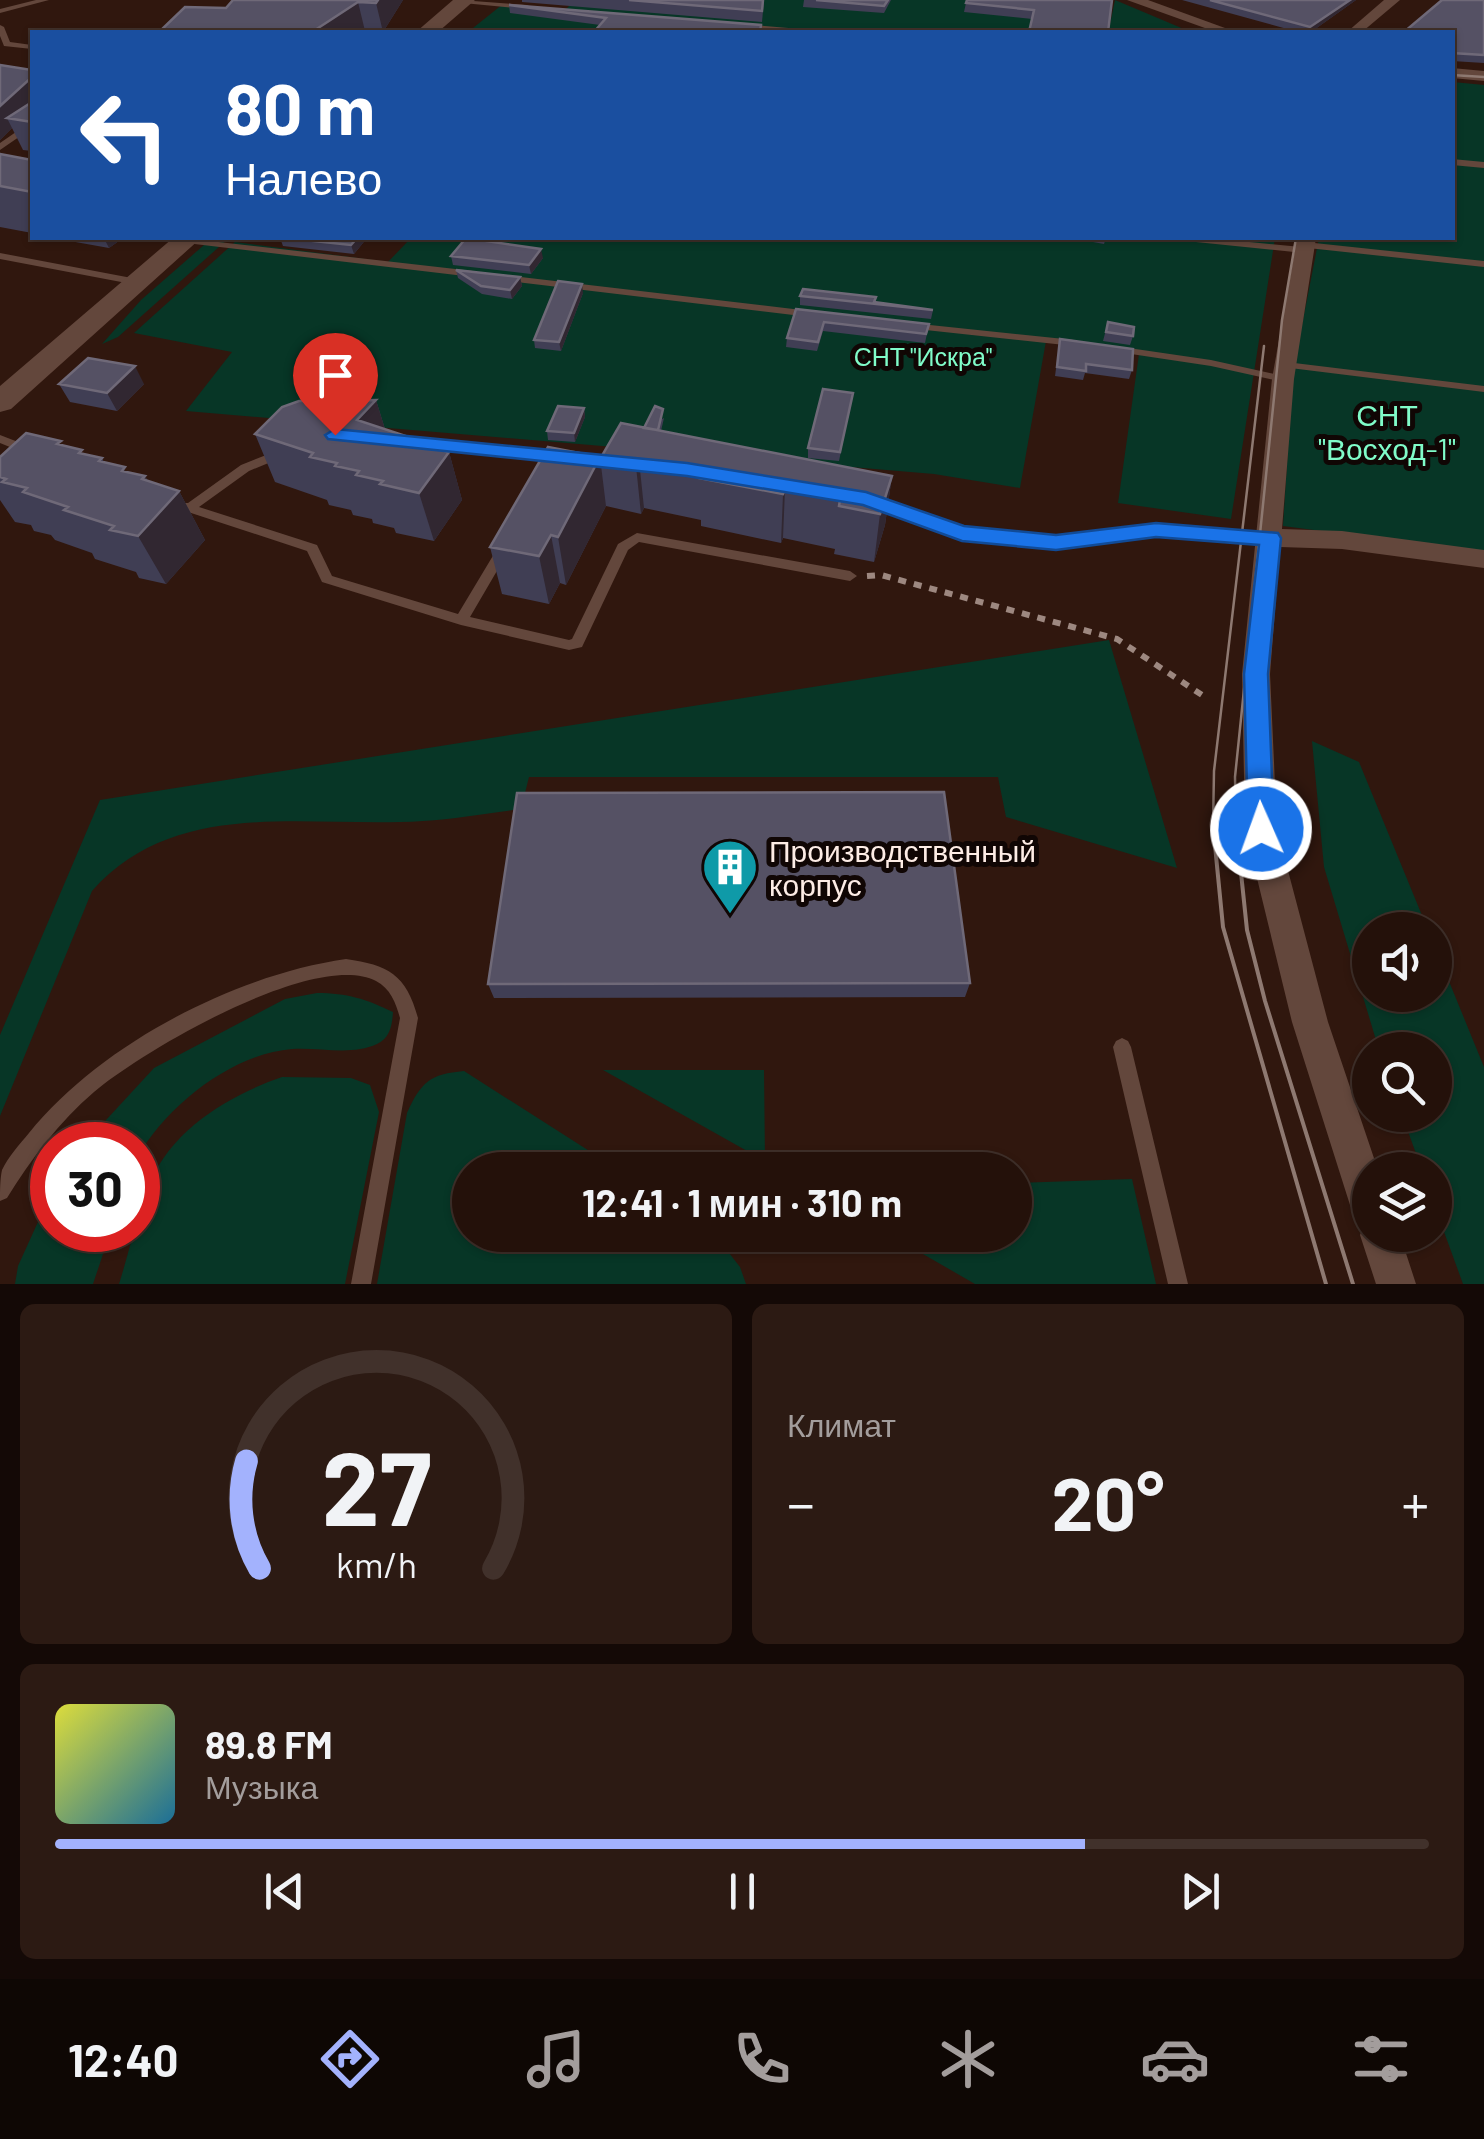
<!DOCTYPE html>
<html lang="ru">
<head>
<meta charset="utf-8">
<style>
  body { margin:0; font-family:Barlow,sans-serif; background:#2c1a13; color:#f1f3f6; height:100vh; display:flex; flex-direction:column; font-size:38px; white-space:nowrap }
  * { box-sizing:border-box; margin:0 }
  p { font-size:32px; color:#a39d9c }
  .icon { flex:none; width:55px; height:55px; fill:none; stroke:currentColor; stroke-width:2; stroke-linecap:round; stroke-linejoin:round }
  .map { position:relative; height:1284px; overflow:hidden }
  .side { display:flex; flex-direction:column; gap:20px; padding:20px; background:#140906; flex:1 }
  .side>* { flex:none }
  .banner { position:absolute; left:30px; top:30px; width:1425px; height:210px; border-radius:0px; box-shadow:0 2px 8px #0004,0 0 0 2px #41312b; background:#1a4fa0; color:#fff; overflow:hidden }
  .tools { position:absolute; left:1352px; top:912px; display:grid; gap:20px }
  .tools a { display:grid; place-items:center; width:100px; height:100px; border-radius:50%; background:#24110a; box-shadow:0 2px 8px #0004,0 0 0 2px #41312b; font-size:50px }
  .speed { position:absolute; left:30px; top:1122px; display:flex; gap:20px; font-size:50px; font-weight:700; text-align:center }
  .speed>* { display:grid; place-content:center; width:130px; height:130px; border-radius:50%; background:#24110a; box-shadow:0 2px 8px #0004,0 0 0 2px #41312b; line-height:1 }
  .speed .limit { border:15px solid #d22; background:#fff; color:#111 }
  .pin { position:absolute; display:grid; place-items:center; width:85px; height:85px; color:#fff; margin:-102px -42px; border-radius:50% 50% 50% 0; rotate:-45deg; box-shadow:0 0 10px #0007 }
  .pin .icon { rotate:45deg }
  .me { position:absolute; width:110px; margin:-55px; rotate:358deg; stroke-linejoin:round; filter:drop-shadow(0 0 8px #0008) }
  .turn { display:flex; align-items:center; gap:35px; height:210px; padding:0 30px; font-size:45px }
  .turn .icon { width:130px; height:130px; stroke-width:2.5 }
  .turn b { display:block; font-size:70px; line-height:85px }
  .big { font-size:75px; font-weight:700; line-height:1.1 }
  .side .tile { flex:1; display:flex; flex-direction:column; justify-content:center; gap:15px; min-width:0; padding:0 35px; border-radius:15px; background:#2c1a13 }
  .side .dial { align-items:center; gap:0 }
  .dial svg { height:260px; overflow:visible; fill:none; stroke:#41312b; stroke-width:7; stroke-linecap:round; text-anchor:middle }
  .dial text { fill:#f1f3f6; stroke:none }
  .song { display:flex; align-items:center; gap:30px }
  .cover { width:120px; height:120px; border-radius:15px; background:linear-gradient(135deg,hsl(60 70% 55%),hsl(200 70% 35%)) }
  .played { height:10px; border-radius:5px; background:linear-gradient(90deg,#a3b2fd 75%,#41312b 75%) }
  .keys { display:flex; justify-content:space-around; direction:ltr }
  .heat { display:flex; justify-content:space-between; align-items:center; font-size:55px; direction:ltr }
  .side .tiles { flex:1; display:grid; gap:20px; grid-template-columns:1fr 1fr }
  .tile:last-child { grid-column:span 2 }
  .trip { position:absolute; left:452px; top:1152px; width:580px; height:100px; border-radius:50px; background:#24110a; box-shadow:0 2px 8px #0004,0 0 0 2px #41312b; font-weight:700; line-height:100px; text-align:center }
  .tabs { display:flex; height:160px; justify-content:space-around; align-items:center; background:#0e0704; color:#a39d9c }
  .tabs .icon { width:70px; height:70px }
  .tabs .selected { color:#a3b2fd }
  .tabs b { font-size:45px; color:#f1f3f6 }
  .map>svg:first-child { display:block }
  .green { fill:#073626 }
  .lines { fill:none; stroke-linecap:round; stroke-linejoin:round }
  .path { stroke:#9d8880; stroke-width:6; stroke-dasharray:8 8; stroke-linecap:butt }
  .service { fill:#63473c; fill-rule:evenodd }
  .minor { fill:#63473c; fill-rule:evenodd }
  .secondary { fill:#63473c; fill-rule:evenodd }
  .tram-far1 { stroke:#8e7971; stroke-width:2.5 }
  .tram { stroke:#8e7971; stroke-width:4 }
  .wall { fill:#403e54 }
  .shaded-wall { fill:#312731 }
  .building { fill:#555164; stroke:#6f6978; stroke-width:2.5 }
  .route { fill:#1a73e8; stroke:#114b97; stroke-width:2.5 }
  .labels { text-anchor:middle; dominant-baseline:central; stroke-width:10; stroke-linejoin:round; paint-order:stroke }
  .far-park-label { font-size:25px; fill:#80fcc9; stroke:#100604 }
  .park-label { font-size:30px; fill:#80fcc9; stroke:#100604 }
  .poi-label { font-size:30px; fill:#fdece5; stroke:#100604; text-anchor:start }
</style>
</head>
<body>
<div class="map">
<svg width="1484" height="1284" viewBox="0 0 1484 1284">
  <rect width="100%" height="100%" fill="#30170e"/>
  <path class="green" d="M575,0H1032L1027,17L1110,24L1115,0L1191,32H468L503,4L565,10Z
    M1453,82L1484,85V552L1283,526L1293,371L1319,238H1452Z
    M212,238H229L118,337L102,344L141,300Z
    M411,238H1275L1231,519L1118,503L1139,354L1046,341L1020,488L934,474L186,411L232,352L134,333L235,242L388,262Z
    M1109,640L1177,868L1006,817L998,777H529L521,809C489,813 456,819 423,821C308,829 178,795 92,891L0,1116V1035L100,800Z
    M1312,741L1359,762L1428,930H1370V995H1435V947L1484,1067V1284H1463L1435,1207V1170H1422L1402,1115H1435V1050H1379L1324,867Z
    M317,993C347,993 366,999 393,1012C392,1026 390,1038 377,1044C352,1056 319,1047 292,1049C231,1054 167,1106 138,1156V1145H83L154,1068L285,999Z
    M603,1070H764L765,1161Z
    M464,1071L619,1170H470V1235H715L740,1267L746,1284H377L407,1113C421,1082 430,1074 464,1071Z
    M282,1077L351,1078L370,1085L379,1112L345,1284H119C130,1249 137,1215 151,1181C173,1128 232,1094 282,1077Z
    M1132,1179L1156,1284H975L890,1235H1015V1183Z
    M52,1191V1230H111L93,1284H15L18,1266Z"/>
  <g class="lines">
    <path class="path" d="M867,576L881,575L1117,639L1205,697"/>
    <path class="service" d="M36,0H49L0,13V9Z
      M460,0L527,5L531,7L527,9L463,3Z
      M743,24L812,30L816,32H792L740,28L739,26Z
      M0,25L4,27L10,42L32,45V49L4,46L0,36Z
      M29,123H32V128L0,150V143Z
      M1452,159L1484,162V168L1452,165Z
      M183,238L473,271L478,274L473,277L186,243L183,242Z
      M1181,238H1209L1301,247L1302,243L1305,242L1484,261V267L1308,248L1307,252L1304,253L1186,241Z
      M0,253L137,279L142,282L137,285L0,259Z
      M504,275L810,311L815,314L810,317L500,280V276Z
      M911,323L1074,340L1079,343L1074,346L907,328L906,326Z
      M1115,346L1211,360L1283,376L1289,379L1283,382L1211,366L1111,351V347Z
      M1286,362L1484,386V392L1282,367V363Z
      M0,435L31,447L33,450L27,454L0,443Z
      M412,438L560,451L566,455L560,459L408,445L406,442Z
      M279,450L283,451L285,454L283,457L249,471L199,507L317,545L332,576L458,614L497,549H507L508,552L470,617L569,640L572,639L618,544L637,533L850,571L857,576L850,581L639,542L628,550L582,647L569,650L461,625L322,582L307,551L185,511L178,506L180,503H188L241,465Z
      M873,497L964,530L1056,538L1156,526L1270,534L1276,538L1270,542L1156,534L1056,548L963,538L869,504L867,501Z
      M346,959C388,965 406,974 418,1018L371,1284H351L400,1018C396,1003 390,988 376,981C315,949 141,1052 94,1092C59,1122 31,1159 7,1198L0,1201C0,1191 0,1179 2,1170C8,1157 20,1144 29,1133C100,1045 234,975 346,959Z
      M1122,1038L1128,1041L1131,1047L1188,1284H1168L1113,1047L1116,1041Z"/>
    <path class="minor" d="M1127,0H1148L1236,32H1216Z
      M1384,0H1400L1362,32H1347Z
      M1452,68L1484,71V81L1452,78Z
      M1297,238H1316L1294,379L1282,529L1342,531L1484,550V568L1342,549L1280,547L1270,674L1277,829L1328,1022L1378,1170H1370V1235H1400L1416,1284H1376L1360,1235L1365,1223L1356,1219L1350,1205L1292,1022L1245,829L1242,674L1272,379Z"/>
    <path class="secondary" d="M453,0H475L438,32H416Z
      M173,238H201L11,409L0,412V386Z"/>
    <path class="tram-far1" d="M1452,75L1484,77
      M1213,828L1214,771L1264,346
      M1236,828L1235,777L1282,320L1296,238"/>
    <path class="tram" d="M1213,825L1223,927L1326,1284
      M1236,825L1247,930L1265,1001L1353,1284"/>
  </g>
  <path class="wall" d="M233,0H403L383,32L365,31L226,8Z
    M522,0H764L762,22L522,2Z
    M804,0H891L884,13L803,7Z
    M1112,0L1032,19L964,12L966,3Z
    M1182,0H1356L1311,32H1298Z
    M1484,0V63L1452,61V32Z
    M509,5L761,32L600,25L510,13Z
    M0,65L32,70V151L23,150L12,128L0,140Z
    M0,154L32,160V233L0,227Z
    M53,238H123L109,248Z
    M280,238H367L354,254L283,246Z
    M1071,238H1106L1104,244Z
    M451,256L543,258L531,274L453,265Z
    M456,270L520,277L522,286L512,299L482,294L458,278Z
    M583,293L561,351L535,348L534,340Z
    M800,296L875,302L933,310L931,319L800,305Z
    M796,309L929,324L925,343L823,331L817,351L786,347L787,338Z
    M1108,322L1133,336L1130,345L1103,341Z
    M1060,339L1132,370L1129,379L1085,373L1083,380L1055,376Z
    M59,384H144L117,411L70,402Z
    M853,393L839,461L808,458V448Z
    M376,400L385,429L428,447L449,452L462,500L434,541L396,533L394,528L373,523L372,519L353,515L351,510L329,505L327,500L275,482L255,434Z
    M584,408L585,417L575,442L548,440L547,431Z
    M664,418L661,431L892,476L885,525L874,562L834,554L835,549L783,538L781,543L701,526V520L644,508L641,514L606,506L566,585L560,583L549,604L502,594L490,547L600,457L644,428Z
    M64,446L84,454L102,458L104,462L128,472L145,476L148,481L179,491L205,540L166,584L139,578L136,572L95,559L92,553L55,540L51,535L34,531L31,525L15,522L0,500V457Z
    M970,983L965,997L494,998L488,984Z"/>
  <path class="shaded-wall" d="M378,0H403L383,32L376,3Z
    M1350,0H1356L1311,32H1308L1310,27Z
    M358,2L365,31L363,32H312Z
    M32,77V110L7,118L12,128L0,140V106Z
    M104,238H123L109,248Z
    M357,238H367L354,254L351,245Z
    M541,249L543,258L531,274L529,265Z
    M520,277L522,286L512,299L510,290Z
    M582,284L583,293L561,351L559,342Z
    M135,366L144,384L117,411L107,393Z
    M376,400L391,449L357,420Z
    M584,408L585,417L575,442L574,433Z
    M427,443L435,471L449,452L462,500L434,541L419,493L424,446Z
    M600,457L606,506L566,585L558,537Z
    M639,460L644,508L641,514L636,466Z
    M145,476L163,509L179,491L205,540L166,584L138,536L142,479Z
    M892,476L885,525L874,562L880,514Z
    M785,489L783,538L781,543L783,494Z
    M551,535L560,583L549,604L539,556Z"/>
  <path class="building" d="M233,0H378L376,3L358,2L312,32H159L185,7L226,8Z
    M629,0H763L762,11Z
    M816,0H888L884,6Z
    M967,0H1112L1108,32H1112H1029L1034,10L966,3Z
    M1210,0H1350L1310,27Z
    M1442,0H1484V55L1452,53V32H1404Z
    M509,5L761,25L760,32H594L606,18Z
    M0,65L32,70V77L0,106Z
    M32,102V122L7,118Z
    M0,154L32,160V192L0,186Z
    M285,238H357L351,245Z
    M466,238L541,249L529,265L451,256Z
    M456,270L520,277L510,290L481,286Z
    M558,281L582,284L559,342L534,340Z
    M803,289L876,297L874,302L933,310L800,296Z
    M796,309L929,324L926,334L824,322L818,342L787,338Z
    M1108,322L1134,327L1133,336L1106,332Z
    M1060,339L1133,349L1132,370L1086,364V371L1057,367Z
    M88,358L135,366L107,393L59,384Z
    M823,389L853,393L840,452L808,448Z
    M376,400L357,420L427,443L424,446L449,452L419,493L380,484L383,481L356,475L359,471L335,466L337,463L310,457L313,453L255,434L282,407L299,401Z
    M558,406L584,408L574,433L547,431Z
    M655,406L663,409L658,430L644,428Z
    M621,423L892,476L880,514L839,506L840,500L785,489L783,494L699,478L701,472L639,460L636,466L600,459Z
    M26,433L61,441L57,444L82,450L79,453L102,458L99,461L125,467L122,471L145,476L142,479L179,491L138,536L110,530L114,526L64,510L68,507L23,492L27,488L2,482L6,479L0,477V457Z
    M548,447L600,457L558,537L551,535L539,556L490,547Z
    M944,792L970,983L488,984L517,793Z"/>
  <path class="route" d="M335,429L687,463L866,492L964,526L1056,535L1156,523L1278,533L1281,538L1268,674L1274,829L1270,837L1261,840L1252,837L1248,829L1244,674L1259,545L1156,537L1056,550L962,541L863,505L687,476L328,439L325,435Z"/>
  <defs>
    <g id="building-pin" transform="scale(2.875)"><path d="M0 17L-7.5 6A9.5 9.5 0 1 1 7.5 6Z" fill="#0f9aa8" stroke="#100604"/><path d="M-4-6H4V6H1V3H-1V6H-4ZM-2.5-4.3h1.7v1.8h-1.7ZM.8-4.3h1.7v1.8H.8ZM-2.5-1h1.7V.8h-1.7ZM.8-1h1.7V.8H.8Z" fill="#fff"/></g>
  </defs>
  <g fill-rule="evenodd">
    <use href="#building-pin" x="730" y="867"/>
  </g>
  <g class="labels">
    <g class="far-park-label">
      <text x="923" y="356">СНТ "Искра"</text>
    </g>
    <g class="park-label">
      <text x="1387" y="414">СНТ<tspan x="1387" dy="34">"Восход-1"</tspan></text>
    </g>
    <g class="poi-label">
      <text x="769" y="850">Производственный<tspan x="769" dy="34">корпус</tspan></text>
    </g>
  </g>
</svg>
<div class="tools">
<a><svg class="icon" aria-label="sound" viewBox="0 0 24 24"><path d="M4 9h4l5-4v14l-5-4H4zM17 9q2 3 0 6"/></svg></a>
<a><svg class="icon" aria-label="search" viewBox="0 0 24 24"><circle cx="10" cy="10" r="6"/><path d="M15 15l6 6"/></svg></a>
<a><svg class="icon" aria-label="layers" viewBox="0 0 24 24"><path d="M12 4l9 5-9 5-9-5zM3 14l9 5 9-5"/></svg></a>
</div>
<div class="speed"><div class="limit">30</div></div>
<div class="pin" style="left:335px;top:435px;background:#d93025"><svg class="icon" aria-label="arrive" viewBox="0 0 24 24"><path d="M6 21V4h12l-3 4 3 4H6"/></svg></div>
<svg class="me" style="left:1261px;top:829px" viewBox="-20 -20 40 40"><circle r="17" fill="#1a73e8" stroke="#fff" stroke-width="3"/><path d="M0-11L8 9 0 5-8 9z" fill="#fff"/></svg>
<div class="trip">12:41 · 1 мин · 310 m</div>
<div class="banner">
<div class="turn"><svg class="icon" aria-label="left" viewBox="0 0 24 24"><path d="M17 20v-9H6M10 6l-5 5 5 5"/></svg><div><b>80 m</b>Налево</div></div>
</div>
</div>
<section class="side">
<div class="tiles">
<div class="tile dial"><svg viewBox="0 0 100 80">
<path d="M14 69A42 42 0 1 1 86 69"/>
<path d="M14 69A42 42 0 0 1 10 36" stroke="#a3b2fd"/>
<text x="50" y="56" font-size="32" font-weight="700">27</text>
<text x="50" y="72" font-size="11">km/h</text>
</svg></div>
<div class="tile"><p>Климат</p>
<div class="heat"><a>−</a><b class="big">20°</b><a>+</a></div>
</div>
<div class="tile">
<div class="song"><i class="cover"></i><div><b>89.8 FM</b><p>Музыка</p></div></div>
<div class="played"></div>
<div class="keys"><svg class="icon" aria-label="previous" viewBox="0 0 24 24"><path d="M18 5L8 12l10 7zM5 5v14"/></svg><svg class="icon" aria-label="pause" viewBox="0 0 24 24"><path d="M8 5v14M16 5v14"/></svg><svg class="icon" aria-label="next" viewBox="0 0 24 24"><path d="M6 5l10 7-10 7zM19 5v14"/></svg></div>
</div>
</div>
</section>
<nav class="tabs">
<b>12:40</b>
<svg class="icon selected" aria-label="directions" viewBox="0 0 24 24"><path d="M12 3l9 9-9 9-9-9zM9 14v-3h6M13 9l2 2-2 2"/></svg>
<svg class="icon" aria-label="music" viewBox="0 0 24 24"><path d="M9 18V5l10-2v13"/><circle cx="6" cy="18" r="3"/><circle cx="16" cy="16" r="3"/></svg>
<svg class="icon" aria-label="phone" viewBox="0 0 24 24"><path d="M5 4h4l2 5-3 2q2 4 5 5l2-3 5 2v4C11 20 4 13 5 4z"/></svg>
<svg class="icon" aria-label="climate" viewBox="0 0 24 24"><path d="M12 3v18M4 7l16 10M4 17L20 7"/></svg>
<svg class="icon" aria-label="car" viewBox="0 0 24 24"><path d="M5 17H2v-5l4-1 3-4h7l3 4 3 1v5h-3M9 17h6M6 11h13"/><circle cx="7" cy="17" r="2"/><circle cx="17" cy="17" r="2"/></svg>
<svg class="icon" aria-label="filters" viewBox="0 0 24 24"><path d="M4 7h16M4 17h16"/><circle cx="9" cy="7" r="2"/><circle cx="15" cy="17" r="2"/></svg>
</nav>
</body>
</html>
